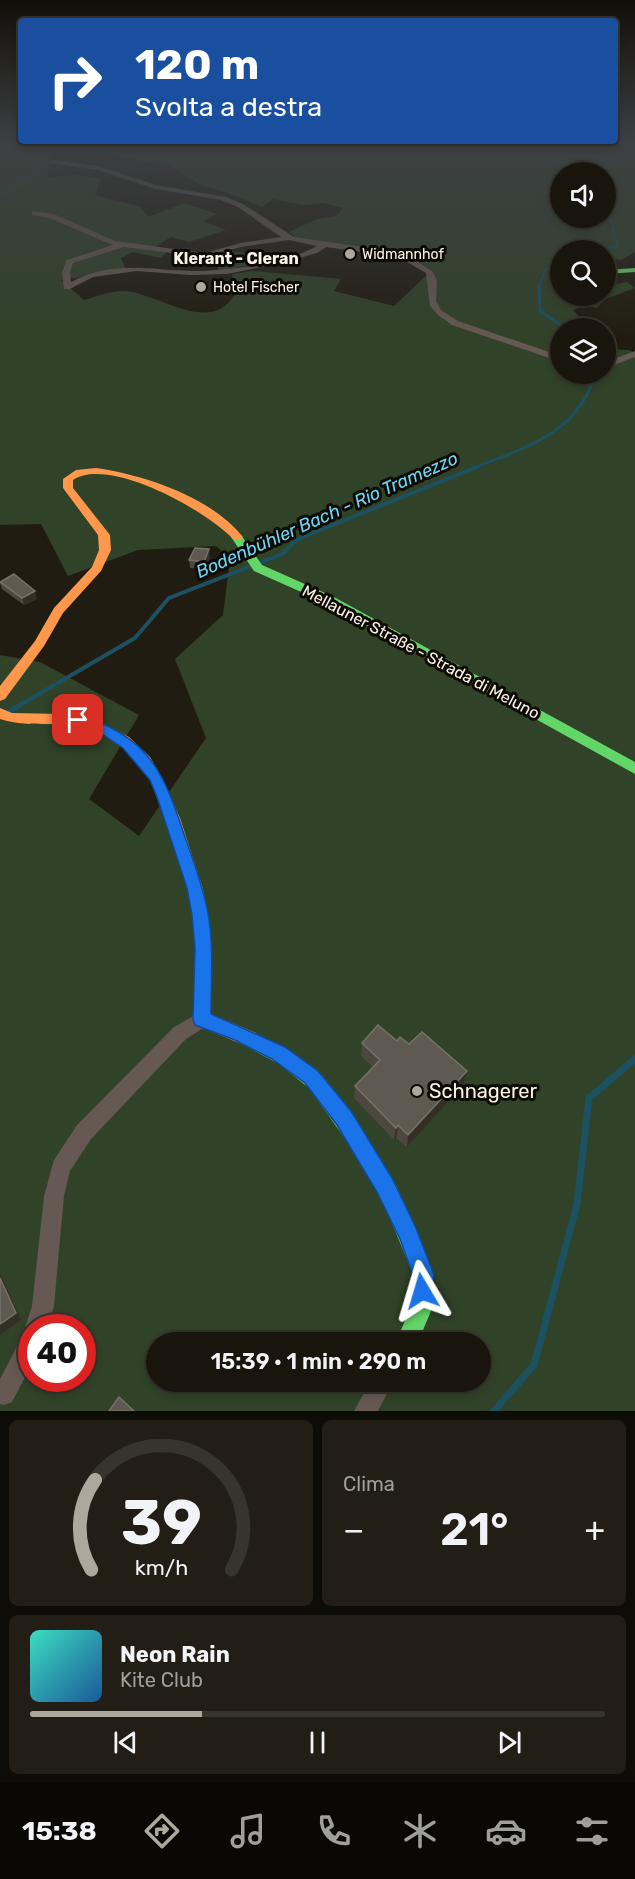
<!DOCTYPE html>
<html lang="it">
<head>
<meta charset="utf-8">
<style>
  body { margin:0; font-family:Rubik,sans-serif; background:#221e16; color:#f1f3f6; height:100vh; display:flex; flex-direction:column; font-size:22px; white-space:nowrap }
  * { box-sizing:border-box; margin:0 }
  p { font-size:20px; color:#9f9f9d }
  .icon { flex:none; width:33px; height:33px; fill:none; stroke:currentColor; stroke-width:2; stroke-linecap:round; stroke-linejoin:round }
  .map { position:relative; height:1411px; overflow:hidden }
  .drawer { display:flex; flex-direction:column; gap:9px; padding:9px; background:#0e0c07; flex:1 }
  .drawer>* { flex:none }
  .banner { position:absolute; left:18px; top:18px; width:600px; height:126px; border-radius:6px; box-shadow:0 3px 9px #0003,0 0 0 2px #37342e; background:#1a4fa0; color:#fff; overflow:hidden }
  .fabs { position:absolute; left:550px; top:162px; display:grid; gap:12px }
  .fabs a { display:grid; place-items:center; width:66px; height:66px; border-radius:50%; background:#19150d; box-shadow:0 3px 9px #0003,0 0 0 2px #37342e; font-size:30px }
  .speed { position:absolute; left:18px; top:1314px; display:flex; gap:12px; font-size:30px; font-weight:700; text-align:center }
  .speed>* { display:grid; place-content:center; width:78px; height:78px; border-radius:50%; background:#19150d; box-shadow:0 3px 9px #0003,0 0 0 2px #37342e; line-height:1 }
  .speed .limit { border:9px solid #d22; background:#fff; color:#111 }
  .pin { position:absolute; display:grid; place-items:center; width:51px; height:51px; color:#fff; margin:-26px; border-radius:12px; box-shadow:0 3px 9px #0006 }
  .me { position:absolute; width:66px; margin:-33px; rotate:353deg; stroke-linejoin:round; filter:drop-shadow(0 0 4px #0008) }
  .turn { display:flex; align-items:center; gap:21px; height:126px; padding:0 18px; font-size:27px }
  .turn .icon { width:78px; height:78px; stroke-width:2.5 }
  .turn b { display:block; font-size:42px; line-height:51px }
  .big { font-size:45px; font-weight:600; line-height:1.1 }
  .drawer .widget { flex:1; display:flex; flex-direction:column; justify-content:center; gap:9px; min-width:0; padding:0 21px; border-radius:9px; background:#221e16 }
  .drawer .dial { align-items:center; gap:0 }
  .dial svg { height:156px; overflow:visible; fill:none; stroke:#37342e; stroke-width:7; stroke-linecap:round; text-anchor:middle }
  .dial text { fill:#f1f3f6; stroke:none }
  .song { display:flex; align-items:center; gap:18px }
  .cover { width:72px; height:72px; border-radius:9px; background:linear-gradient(135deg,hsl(170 70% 55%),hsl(210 70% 35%)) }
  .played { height:6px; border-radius:3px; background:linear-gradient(90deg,#aea89c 30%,#37342e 30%) }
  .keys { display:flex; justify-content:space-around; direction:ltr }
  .heat { display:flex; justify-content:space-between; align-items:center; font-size:33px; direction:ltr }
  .drawer .tiles { flex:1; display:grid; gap:9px; grid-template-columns:1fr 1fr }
  .widget:last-child { grid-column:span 2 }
  .trip { position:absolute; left:146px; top:1332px; width:345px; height:60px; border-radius:30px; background:#19150d; box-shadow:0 3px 9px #0003,0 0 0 2px #37342e; font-weight:600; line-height:60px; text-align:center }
  .dock { display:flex; height:96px; justify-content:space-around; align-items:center; background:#0a0805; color:#9f9f9d }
  .dock .icon { width:42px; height:42px }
  .dock .selected { color:#aea89c }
  .dock b { font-size:27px; color:#f1f3f6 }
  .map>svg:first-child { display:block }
  .green { fill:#304228; fill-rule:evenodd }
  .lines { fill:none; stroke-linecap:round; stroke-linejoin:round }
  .stream-far4 { stroke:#1c5161; stroke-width:2 }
  .stream-far3 { stroke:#1c5161; stroke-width:3 }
  .stream-far2 { stroke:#1c5161; stroke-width:4 }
  .stream-far1 { stroke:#1c5161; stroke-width:5 }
  .stream { stroke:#1c5161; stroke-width:7 }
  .street { fill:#665852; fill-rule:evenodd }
  .fast { fill:#63d668; fill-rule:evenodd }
  .slow { fill:#ff974d; fill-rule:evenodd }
  .wall { fill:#4c483f }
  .shaded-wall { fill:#332f25 }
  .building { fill:#5f5a51; stroke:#777268; stroke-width:1.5 }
  .route { fill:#1a73e8; stroke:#114b97; stroke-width:1.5 }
  .poi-dot { fill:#aea89c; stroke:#0d0a03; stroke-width:2 }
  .labels { text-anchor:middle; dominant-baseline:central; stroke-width:6; stroke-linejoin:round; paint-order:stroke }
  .far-poi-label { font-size:14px; fill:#faf4e7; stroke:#0d0a03; text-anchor:start }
  .far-quarter-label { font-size:16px; font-weight:bold; fill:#faf4e7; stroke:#0d0a03 }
  .street-label { font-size:16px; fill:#faf4e7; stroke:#0d0a03 }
  .water-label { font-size:18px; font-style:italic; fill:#6ad8fd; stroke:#0d0a03 }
  .near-poi-label { font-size:20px; fill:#faf4e7; stroke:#0d0a03; text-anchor:start }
</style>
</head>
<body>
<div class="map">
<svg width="635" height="1411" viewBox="0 0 635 1411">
  <rect width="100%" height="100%" fill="#211c11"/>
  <path class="green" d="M0,144H635V252L621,260L606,258V250H561V276L554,289L565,301L583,298L586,296H606V286L627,282L635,288L603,300L597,308L585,306L573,310L589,328H561V374H606V349L629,350L635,353V1411H0V655L40,662L139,715L89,799L139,836L206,738L175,659L223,615L230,559L216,546L138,550L68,576L41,524L0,525ZM53,148H73L168,165L203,186L225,192L262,207L273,199L303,205L323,203L343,208L336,216L317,219L289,232L298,239L400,257L430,272L394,306L334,291L341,279L254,271L232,274L235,294C211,336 160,294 125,291C112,290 95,297 84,300L61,280L126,270L121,258L133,252L161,258L168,251L153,248L171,237L189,242L226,230L203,221L217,214L184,203L149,217L139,206L95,195L101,178L74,175L47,177ZM561,172H606V218H561ZM32,1328H82V1378H32ZM156,1342H480V1382H156Z
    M228,251L267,255L280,259L219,271L214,256Z"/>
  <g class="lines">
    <path class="stream-far4" d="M596,172L610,152L605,144
      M0,193C26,185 41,169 49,144
      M599,250L618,246L610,218L606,213
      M539,286L546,269L561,261"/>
    <path class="stream-far3" d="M539,284L540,311L565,328
      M473,468C525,448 579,433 595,374"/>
    <path class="stream-far2" d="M20,705L135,638L169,598L282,554L297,540L310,534L477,467"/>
    <path class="stream-far1" d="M0,717L22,704"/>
    <path class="stream" d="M494,1411L534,1365L577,1204L589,1098L635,1059"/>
    <path class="street" d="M52,160L98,166L156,185L226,197L243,204L294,237L377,249L412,258L433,272L437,281L436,301L441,310L458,321L561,356V362L452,325L438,315L430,306L426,273L407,262L391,256L326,247L317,253L282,263L227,274L190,275L137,271L93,277L70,289H64L62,272L67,260L113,245L49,218L32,215V211L54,214L115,241L204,253L241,243L281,237L238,207L221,200L156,189L98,170L50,163ZM289,240L317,246C288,263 226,271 192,271C147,270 114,260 71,282L70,272L73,263L124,247L204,257L241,247Z
      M635,351V357L606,368V362Z
      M202,1011L208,1013L211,1019L208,1025L186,1039L91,1139L70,1171L64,1196L54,1306L47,1328H32V1364L12,1402L4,1405L0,1404V1379L24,1333L27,1332L25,1328L32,1306L44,1196L54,1160L77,1125L174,1027Z
      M370,1382H393L378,1411H354Z"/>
    <path class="fast" d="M635,268V272L606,274V270Z
      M237,534L241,535L262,565L334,597L635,762V774L326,603L254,571L231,537Z
      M250,1031L291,1052L323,1076L362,1129L396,1185L414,1224L433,1274L431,1311L418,1342H396L409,1311L413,1274L382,1199L348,1143L309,1088L279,1064L244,1045L241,1039L244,1033Z"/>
    <path class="slow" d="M96,468C145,475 211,497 243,537L241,539H233C207,511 109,456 73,480V488L110,535L111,550L101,571L63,613L44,646L5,699L0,701V686L35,641L54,608L92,567L99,550L98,535L63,488V479L76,470Z
      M0,708L12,713L64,714L97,721L129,737L150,757L161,776L180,818L203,889L211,939V1014L256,1033L259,1039L256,1045L250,1047L244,1045L196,1025L193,1019C194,989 197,958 194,927C189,881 167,801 139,763C129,750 114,740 99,733C62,717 33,730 0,719Z"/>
  </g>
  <path class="wall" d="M210,557L205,569L190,568L189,560Z
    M0,582L37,599L24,605L2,589Z
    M397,1041L409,1044L467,1071L464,1084L407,1147L396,1138L394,1140L354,1098L355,1086L373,1067L361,1056L362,1043Z"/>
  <path class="shaded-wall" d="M209,549L210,557L205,569L204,562Z
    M35,591L37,599L24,605L22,598Z
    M467,1071L464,1084L407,1147L408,1135Z
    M398,1125L396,1138L394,1140L396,1128Z
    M0,1273L21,1320L0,1335Z"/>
  <path class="building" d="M195,548L209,549L204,562L189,560Z
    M14,574L35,591L22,598L0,582Z
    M378,1025L397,1041L400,1037L409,1044L422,1032L467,1071L408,1135L398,1125L396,1128L355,1086L380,1060L362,1043Z
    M0,1278L16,1313L0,1324Z
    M119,1397L134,1411H109Z"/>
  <linearGradient id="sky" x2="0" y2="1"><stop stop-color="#120f09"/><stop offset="0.42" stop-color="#3d4043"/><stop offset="1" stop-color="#3d4043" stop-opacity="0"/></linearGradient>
  <rect width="635" height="341" fill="url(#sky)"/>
  <path class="route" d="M78,715C147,735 163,770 184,834C193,860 203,886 208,913C214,946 211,981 211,1014L285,1047L318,1071L351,1111L392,1178L416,1228L434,1275L430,1298L422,1301L415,1298L411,1291L413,1275L400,1239L377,1192L337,1125L305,1083L272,1059L235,1040L195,1025L193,1019L195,948L192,915L187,888L157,797L150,780L123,748L102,734L73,723L71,720L73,716Z"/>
  <g class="poi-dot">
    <circle cx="350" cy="254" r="6"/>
    <circle cx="201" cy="287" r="6"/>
    <circle cx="417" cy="1091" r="6"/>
  </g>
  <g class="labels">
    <g class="far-poi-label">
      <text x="362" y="254">Widmannhof</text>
      <text x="213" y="287">Hotel Fischer</text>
    </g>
    <g class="far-quarter-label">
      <text x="236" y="258">Klerant - Cleran</text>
    </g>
    <g class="street-label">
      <text transform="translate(421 652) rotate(28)">Mellauner Straße - Strada di Meluno</text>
    </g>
    <g class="water-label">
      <text transform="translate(327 515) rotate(-24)">Bodenbühler Bach - Rio Tramezzo</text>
    </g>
    <g class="near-poi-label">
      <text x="429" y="1091">Schnagerer</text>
    </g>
  </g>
</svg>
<div class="fabs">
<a><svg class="icon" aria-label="sound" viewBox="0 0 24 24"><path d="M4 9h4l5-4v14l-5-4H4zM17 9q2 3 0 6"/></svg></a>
<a><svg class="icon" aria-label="search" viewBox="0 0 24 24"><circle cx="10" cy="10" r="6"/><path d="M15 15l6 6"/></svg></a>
<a><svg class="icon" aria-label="layers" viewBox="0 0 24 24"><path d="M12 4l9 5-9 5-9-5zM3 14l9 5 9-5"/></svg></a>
</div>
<div class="speed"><div class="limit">40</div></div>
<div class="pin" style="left:78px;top:720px;background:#d93025"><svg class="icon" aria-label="arrive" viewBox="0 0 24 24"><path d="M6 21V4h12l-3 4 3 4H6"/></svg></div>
<svg class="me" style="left:422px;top:1291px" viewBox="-20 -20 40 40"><path d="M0-17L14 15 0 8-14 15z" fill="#1a73e8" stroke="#fff" stroke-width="4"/></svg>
<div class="trip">15:39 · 1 min · 290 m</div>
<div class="banner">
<div class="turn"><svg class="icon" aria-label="right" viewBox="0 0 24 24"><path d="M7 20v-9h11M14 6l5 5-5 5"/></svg><div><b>120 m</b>Svolta a destra</div></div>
</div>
</div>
<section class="drawer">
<div class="tiles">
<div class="widget dial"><svg viewBox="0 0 100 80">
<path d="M14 69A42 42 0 1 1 86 69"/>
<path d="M14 69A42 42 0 0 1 16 23" stroke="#aea89c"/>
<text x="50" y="56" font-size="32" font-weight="700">39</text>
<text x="50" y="72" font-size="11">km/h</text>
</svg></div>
<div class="widget"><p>Clima</p>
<div class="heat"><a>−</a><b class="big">21°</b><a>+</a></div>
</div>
<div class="widget">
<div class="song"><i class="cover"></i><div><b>Neon Rain</b><p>Kite Club</p></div></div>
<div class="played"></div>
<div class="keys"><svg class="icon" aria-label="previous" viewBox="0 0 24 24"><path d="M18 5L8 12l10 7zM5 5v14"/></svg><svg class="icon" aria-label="pause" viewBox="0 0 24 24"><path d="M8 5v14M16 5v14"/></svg><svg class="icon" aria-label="next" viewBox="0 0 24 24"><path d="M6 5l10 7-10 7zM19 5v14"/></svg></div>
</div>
</div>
</section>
<nav class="dock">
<b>15:38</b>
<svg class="icon selected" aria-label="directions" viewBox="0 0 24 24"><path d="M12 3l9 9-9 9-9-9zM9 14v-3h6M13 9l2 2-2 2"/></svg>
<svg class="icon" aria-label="music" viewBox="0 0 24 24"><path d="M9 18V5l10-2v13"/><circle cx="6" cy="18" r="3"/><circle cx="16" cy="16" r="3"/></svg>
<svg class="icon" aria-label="phone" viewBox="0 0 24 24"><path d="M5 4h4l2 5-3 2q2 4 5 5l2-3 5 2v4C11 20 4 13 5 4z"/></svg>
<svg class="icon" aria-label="climate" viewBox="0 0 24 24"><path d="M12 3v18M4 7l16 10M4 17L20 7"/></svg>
<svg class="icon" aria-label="car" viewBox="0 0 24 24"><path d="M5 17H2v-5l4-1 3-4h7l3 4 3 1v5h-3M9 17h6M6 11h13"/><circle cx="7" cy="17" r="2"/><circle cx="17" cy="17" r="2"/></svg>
<svg class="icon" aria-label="filters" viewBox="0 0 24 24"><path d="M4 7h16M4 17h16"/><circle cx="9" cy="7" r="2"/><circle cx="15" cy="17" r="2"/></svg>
</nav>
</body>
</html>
